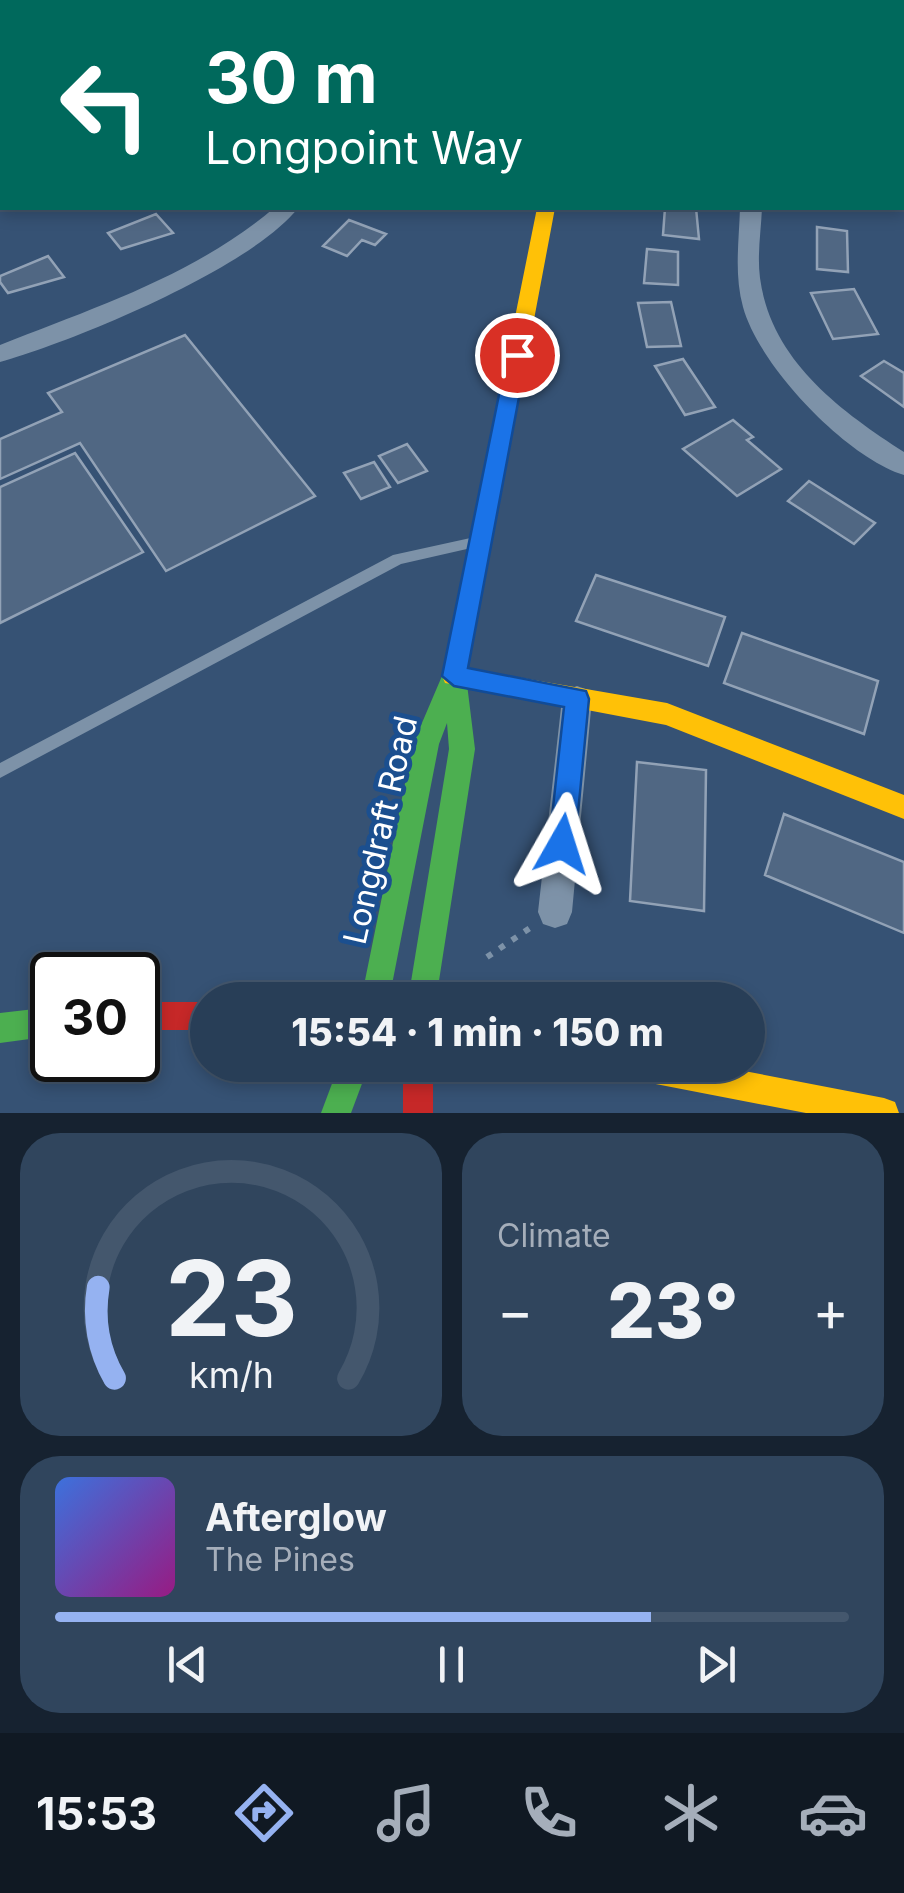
<!DOCTYPE html>
<html lang="en">
<head>
<meta charset="utf-8">
<style>
  body { margin:0; font-family:Inter,sans-serif; background:#30455d; color:#f1f3f6; height:100vh; display:flex; flex-direction:column; font-size:38px; white-space:nowrap }
  * { box-sizing:border-box; margin:0 }
  p { font-size:32px; color:#a5aeba }
  .icon { flex:none; width:55px; height:55px; fill:none; stroke:currentColor; stroke-width:2; stroke-linecap:round; stroke-linejoin:round }
  .map { position:relative; height:1113px; overflow:hidden }
  .details { display:flex; flex-direction:column; gap:20px; padding:20px; background:#162230; flex:1 }
  .details>* { flex:none }
  .top-card { position:absolute; left:0px; top:0px; width:905px; height:210px; box-shadow:0 5px 15px #0003,0 0 0 2px #44576d; background:#00695c; color:#fff; overflow:hidden }
  .speed { position:absolute; left:30px; top:952px; display:flex; gap:20px; font-size:50px; font-weight:700; text-align:center }
  .speed>* { display:grid; place-content:center; width:130px; height:130px; border-radius:50%; background:#283e57; box-shadow:0 5px 15px #0003,0 0 0 2px #44576d; line-height:1 }
  .speed .limit { border:5px solid #111; border-radius:15px; background:#fff; color:#111 }
  .pin { position:absolute; display:grid; place-items:center; width:85px; height:85px; color:#fff; margin:-42px; border:5px solid #fff; border-radius:50%; box-shadow:0 2px 10px #0007 }
  .me { position:absolute; width:110px; margin:-55px; rotate:6deg; stroke-linejoin:round; filter:drop-shadow(0 0 8px #0008) }
  .turn { display:flex; align-items:center; gap:35px; height:210px; padding:0 40px; font-size:45px }
  .turn .icon { width:130px; height:130px; stroke-width:2.5 }
  .turn b { display:block; font-size:70px; line-height:85px }
  .big { font-size:75px; font-weight:800; line-height:1.1 }
  .details .card { flex:1; display:flex; flex-direction:column; justify-content:center; gap:15px; min-width:0; padding:0 35px; border-radius:40px; background:#30455d }
  .details .dial { align-items:center; gap:0 }
  .dial svg { height:260px; overflow:visible; fill:none; stroke:#44576d; stroke-width:7; stroke-linecap:round; text-anchor:middle }
  .dial text { fill:#f1f3f6; stroke:none }
  .song { display:flex; align-items:center; gap:30px }
  .cover { width:120px; height:120px; border-radius:15px; background:linear-gradient(135deg,hsl(220 70% 55%),hsl(310 70% 35%)) }
  .played { height:10px; border-radius:5px; background:linear-gradient(90deg,#95b2f1 75%,#44576d 75%) }
  .keys { display:flex; justify-content:space-around; direction:ltr }
  .heat { display:flex; justify-content:space-between; align-items:center; font-size:55px; direction:ltr }
  .details .tiles { flex:1; display:grid; gap:20px; grid-template-columns:1fr 1fr }
  .card:last-child { grid-column:span 2 }
  .trip { position:absolute; left:190px; top:982px; width:575px; height:100px; border-radius:50px; background:#283e57; box-shadow:0 5px 15px #0003,0 0 0 2px #44576d; font-weight:800; line-height:100px; text-align:center }
  .menu { display:flex; height:160px; justify-content:space-around; align-items:center; background:#101923; color:#a5aeba }
  .menu .icon { width:70px; height:70px }
  .menu .selected { color:#95b2f1 }
  .menu b { font-size:45px; color:#f1f3f6 }
  .map>svg:first-child { display:block }
  .building { fill:#506783; stroke:#92a2b6; stroke-width:2.5 }
  .lines { fill:none; stroke-linecap:round; stroke-linejoin:round }
  .path { stroke:#7d92a8; stroke-width:6; stroke-dasharray:6 9; stroke-linecap:butt }
  .lane { fill:#7d92a8; fill-rule:evenodd }
  .street { fill:#7d92a8; fill-rule:evenodd }
  .fast { fill:#4caf50; fill-rule:evenodd }
  .slow { fill:#ffc107; fill-rule:evenodd }
  .jam { fill:#c62828; fill-rule:evenodd }
  .route { fill:#1a73e8; stroke:#114b97; stroke-width:2.5 }
  .labels { text-anchor:middle; dominant-baseline:central; stroke-width:10; stroke-linejoin:round; paint-order:stroke }
  .street-label { font-size:32px; fill:#fff; stroke:#1b4f8f }
</style>
</head>
<body>
<div class="map">
<svg width="904" height="1113" viewBox="0 0 904 1113">
  <rect width="100%" height="100%" fill="#365274"/>
  <path class="building" d="M665,208H696L699,239L663,235Z
    M156,214L173,233L121,249L108,233Z
    M349,220L386,234L375,245L362,240L347,256L323,246Z
    M817,227L847,231L848,272L817,269Z
    M647,249L678,252V285L644,283Z
    M48,256L64,277L8,293L0,282V276Z
    M854,289L878,334L833,339L811,293Z
    M671,302L681,346L647,347L638,303Z
    M185,335L315,496L166,571L80,443L0,479V439L62,412L48,393Z
    M683,359L715,407L685,415L655,366Z
    M884,361L904,373V407L861,376Z
    M733,420L753,437L747,440L781,469L737,496L683,449Z
    M407,444L427,471L398,483L379,456Z
    M75,453L143,552L0,623V487Z
    M374,462L390,487L361,499L344,473Z
    M809,481L875,523L854,544L788,501Z
    M596,575L725,617L708,666L576,621Z
    M742,633L878,681L864,734L724,683Z
    M637,762L706,770L704,911L630,901Z
    M784,814L904,862V933L765,875Z"/>
  <g class="lines">
    <path class="path" d="M487,957L530,928"/>
    <path class="lane" d="M475,537L480,538L482,542L480,546L401,564L0,778V763L393,555Z"/>
    <path class="street" d="M0,0H16L17,2L2,6Z
      M750,0H768V2H750Z
      M790,0H837L838,2H792Z
      M902,4H904V14H902Z
      M274,208H298C251,268 75,341 0,362V345C96,307 195,275 274,208Z
      M740,208H762C761,231 757,255 760,278C771,360 839,410 904,452V475C846,457 759,366 743,307C734,274 739,242 740,208Z
      M577,686L588,690L592,699L572,912L567,924L555,928L543,924L538,912L562,699L566,690Z"/>
    <path class="fast" d="M516,355L526,362L466,676L475,749L436,1000H408L449,749L447,723L439,744L389,1000H361L413,744L442,676L506,362Z
      M52,1007V1036L0,1043V1013Z
      M339,1065H369L351,1113H321Z"/>
    <path class="slow" d="M537,208H555L526,362L516,369L506,362Z
      M454,666L667,703L904,795V819L666,725L445,683L442,676L445,669Z
      M620,1065H713L884,1098L895,1102L899,1113H806L635,1080L625,1075Z"/>
    <path class="jam" d="M138,1002H208V1030H138Z
      M403,1065H433V1113H403Z"/>
  </g>
  <path class="route" d="M517,348L527,355L468,668L586,691L589,699L575,844L571,853L562,857L553,853L549,844L564,707L454,686L442,676L507,355Z"/>
  <g class="labels">
    <g class="street-label">
      <text transform="translate(380 830) rotate(-77)">Longdraft Road</text>
    </g>
  </g>
</svg>
<div class="speed"><div class="limit">30</div></div>
<div class="pin" style="left:517px;top:355px;background:#d93025"><svg class="icon" aria-label="arrive" viewBox="0 0 24 24"><path d="M6 21V4h12l-3 4 3 4H6"/></svg></div>
<svg class="me" style="left:562px;top:844px" viewBox="-20 -20 40 40"><path d="M0-17L14 15 0 8-14 15z" fill="#1a73e8" stroke="#fff" stroke-width="4"/></svg>
<div class="trip">15:54 · 1 min · 150 m</div>
<div class="top-card">
<div class="turn"><svg class="icon" aria-label="left" viewBox="0 0 24 24"><path d="M17 20v-9H6M10 6l-5 5 5 5"/></svg><div><b>30 m</b>Longpoint Way</div></div>
</div>
</div>
<section class="details">
<div class="tiles">
<div class="card dial"><svg viewBox="0 0 100 80">
<path d="M14 69A42 42 0 1 1 86 69"/>
<path d="M14 69A42 42 0 0 1 9 41" stroke="#95b2f1"/>
<text x="50" y="56" font-size="32" font-weight="700">23</text>
<text x="50" y="72" font-size="11">km/h</text>
</svg></div>
<div class="card"><p>Climate</p>
<div class="heat"><a>−</a><b class="big">23°</b><a>+</a></div>
</div>
<div class="card">
<div class="song"><i class="cover"></i><div><b>Afterglow</b><p>The Pines</p></div></div>
<div class="played"></div>
<div class="keys"><svg class="icon" aria-label="previous" viewBox="0 0 24 24"><path d="M18 5L8 12l10 7zM5 5v14"/></svg><svg class="icon" aria-label="pause" viewBox="0 0 24 24"><path d="M8 5v14M16 5v14"/></svg><svg class="icon" aria-label="next" viewBox="0 0 24 24"><path d="M6 5l10 7-10 7zM19 5v14"/></svg></div>
</div>
</div>
</section>
<nav class="menu">
<b>15:53</b>
<svg class="icon selected" aria-label="directions" viewBox="0 0 24 24"><path d="M12 3l9 9-9 9-9-9zM9 14v-3h6M13 9l2 2-2 2"/></svg>
<svg class="icon" aria-label="music" viewBox="0 0 24 24"><path d="M9 18V5l10-2v13"/><circle cx="6" cy="18" r="3"/><circle cx="16" cy="16" r="3"/></svg>
<svg class="icon" aria-label="phone" viewBox="0 0 24 24"><path d="M5 4h4l2 5-3 2q2 4 5 5l2-3 5 2v4C11 20 4 13 5 4z"/></svg>
<svg class="icon" aria-label="climate" viewBox="0 0 24 24"><path d="M12 3v18M4 7l16 10M4 17L20 7"/></svg>
<svg class="icon" aria-label="car" viewBox="0 0 24 24"><path d="M5 17H2v-5l4-1 3-4h7l3 4 3 1v5h-3M9 17h6M6 11h13"/><circle cx="7" cy="17" r="2"/><circle cx="17" cy="17" r="2"/></svg>
</nav>
</body>
</html>
